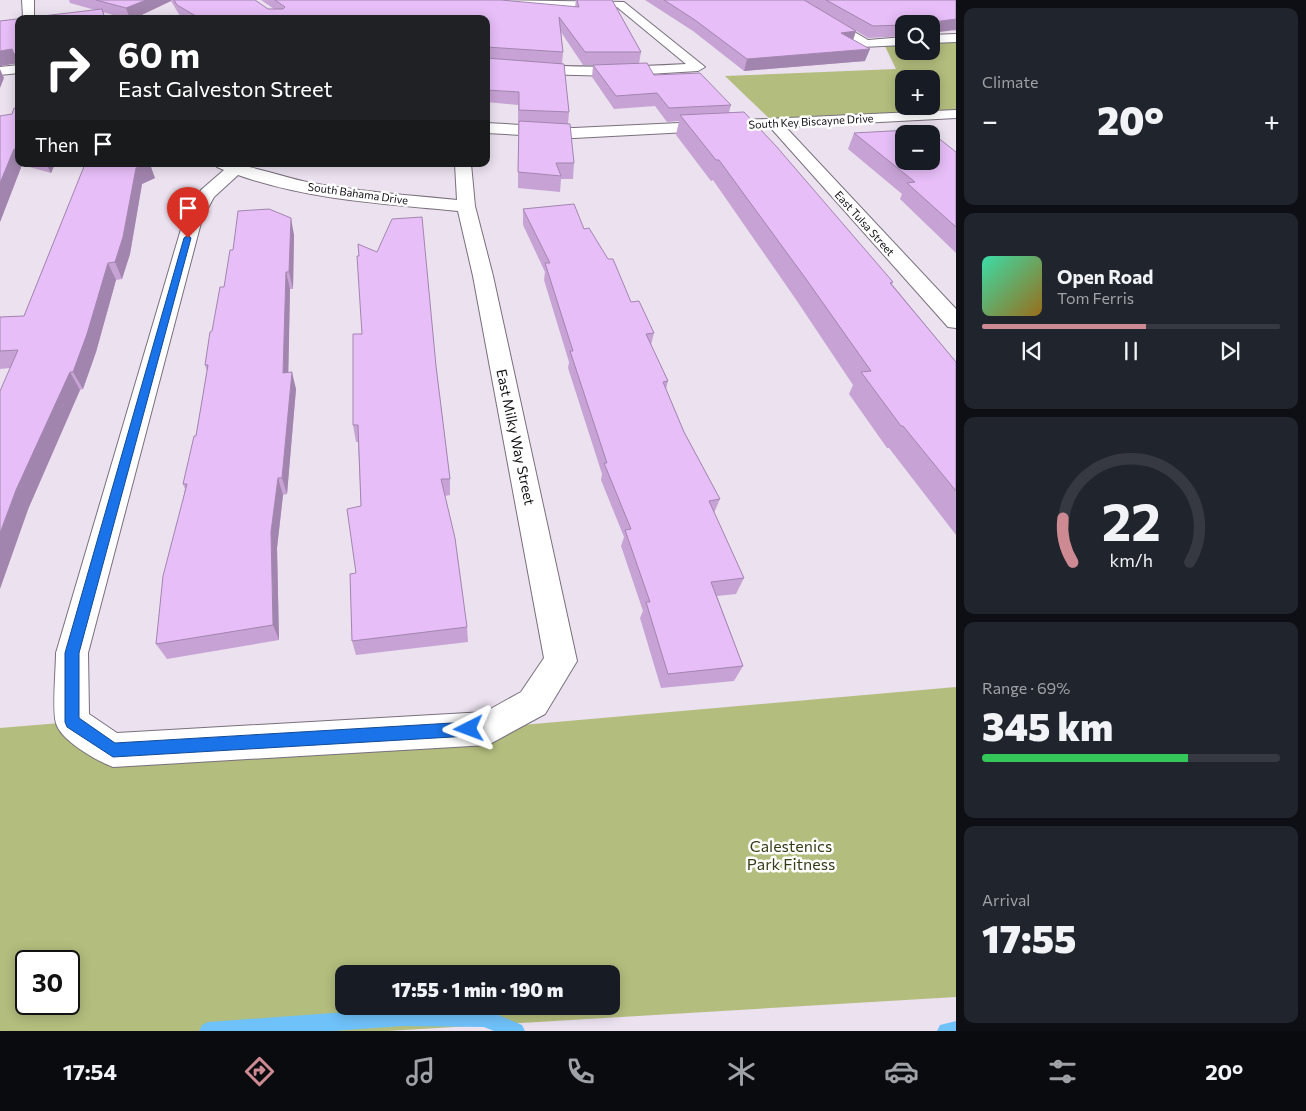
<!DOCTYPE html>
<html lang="en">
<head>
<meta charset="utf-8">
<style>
  body { margin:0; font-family:Commissioner,sans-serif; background:#20242c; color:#f1f3f6; height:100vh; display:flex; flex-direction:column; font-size:19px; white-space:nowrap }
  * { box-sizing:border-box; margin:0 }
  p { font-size:16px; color:#9ea1a6 }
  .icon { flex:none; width:28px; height:28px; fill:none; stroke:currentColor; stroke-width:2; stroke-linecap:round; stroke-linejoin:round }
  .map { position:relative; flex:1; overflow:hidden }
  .details { display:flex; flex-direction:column; gap:8px; padding:8px; background:#0d0f14; width:350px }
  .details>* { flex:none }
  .top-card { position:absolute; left:15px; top:15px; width:475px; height:152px; border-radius:10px; box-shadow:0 2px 12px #0003; background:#202124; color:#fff; overflow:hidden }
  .buttons { position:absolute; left:895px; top:15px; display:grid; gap:10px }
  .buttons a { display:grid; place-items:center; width:45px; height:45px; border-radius:10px; background:#171b24; box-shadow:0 2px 12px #0003; font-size:25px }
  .speed { position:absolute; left:15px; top:950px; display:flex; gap:10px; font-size:25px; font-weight:700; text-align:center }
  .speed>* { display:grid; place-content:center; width:65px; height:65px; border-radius:50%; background:#171b24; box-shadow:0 2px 12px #0003; line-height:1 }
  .speed .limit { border:2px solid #111; border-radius:8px; background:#fff; color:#111 }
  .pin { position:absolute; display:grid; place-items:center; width:42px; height:42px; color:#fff; margin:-51px -21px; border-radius:50% 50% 50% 0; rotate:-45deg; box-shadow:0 0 5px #0007 }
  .pin .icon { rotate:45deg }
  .me { position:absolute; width:55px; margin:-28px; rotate:267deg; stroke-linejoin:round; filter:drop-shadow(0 0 4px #0008) }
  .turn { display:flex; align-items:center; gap:18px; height:105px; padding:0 20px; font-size:22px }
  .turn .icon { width:65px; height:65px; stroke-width:2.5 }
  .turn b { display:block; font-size:35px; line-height:42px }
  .then { display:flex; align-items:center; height:48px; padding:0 20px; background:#0003; gap:10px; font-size:19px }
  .big { font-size:38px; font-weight:800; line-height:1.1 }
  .details .card { flex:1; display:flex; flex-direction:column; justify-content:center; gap:8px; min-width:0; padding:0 18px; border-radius:10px; background:#20242c }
  .details .dial { align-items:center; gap:0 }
  .dial svg { height:130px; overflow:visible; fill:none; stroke:#363941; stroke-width:7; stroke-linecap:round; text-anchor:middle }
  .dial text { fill:#f1f3f6; stroke:none }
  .song { display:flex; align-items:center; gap:15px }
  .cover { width:60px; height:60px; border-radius:8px; background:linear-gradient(135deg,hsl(160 70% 55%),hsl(40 70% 35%)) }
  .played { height:5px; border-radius:2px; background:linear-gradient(90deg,#ce8a93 55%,#363941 55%) }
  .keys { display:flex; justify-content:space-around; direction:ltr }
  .heat { display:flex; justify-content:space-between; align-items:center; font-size:28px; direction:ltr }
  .charge { height:8px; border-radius:4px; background:linear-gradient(90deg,#34c759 69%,#363941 0) }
  .trip { position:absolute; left:335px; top:965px; width:285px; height:50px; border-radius:10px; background:#171b24; box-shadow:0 2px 12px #0003; font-weight:800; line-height:50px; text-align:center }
  .tabs { display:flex; height:80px; justify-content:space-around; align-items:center; background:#090b0e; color:#9ea1a6 }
  .tabs .icon { width:35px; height:35px }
  .tabs .on { color:#ce8a93 }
  .tabs b { font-size:22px; color:#f1f3f6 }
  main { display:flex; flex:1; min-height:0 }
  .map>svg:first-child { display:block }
  .green { fill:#b3bd7d; fill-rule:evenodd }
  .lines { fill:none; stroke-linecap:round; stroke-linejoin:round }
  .stream { fill:#6fc1f9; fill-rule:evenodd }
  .minor-casing { stroke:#79707d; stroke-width:2 }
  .tertiary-casing { stroke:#79707d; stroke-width:2 }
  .minor { fill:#fff; fill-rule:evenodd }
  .tertiary { fill:#fff; fill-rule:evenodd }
  .wall { fill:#c7a3d5 }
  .shaded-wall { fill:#a285ae }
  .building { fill:#e7bef8; stroke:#a285ae; fill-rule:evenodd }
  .route { fill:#1a73e8; stroke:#114b97 }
  .labels { text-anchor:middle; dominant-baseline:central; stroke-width:5; stroke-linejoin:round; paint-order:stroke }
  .far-street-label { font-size:11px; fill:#110e12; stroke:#fff }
  .street-label { font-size:14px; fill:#110e12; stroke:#fff }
  .near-park-label { font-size:16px; fill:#383d18; stroke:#fff }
</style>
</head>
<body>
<main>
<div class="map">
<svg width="956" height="1031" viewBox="0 0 956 1031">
  <rect width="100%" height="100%" fill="#ebe1ef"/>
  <path class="green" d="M956,38V114L774,123L725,76L896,69L883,42L904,41V51H931V39ZM904,79H931V106H904Z
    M956,687V997L387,1031H0V728L72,722L113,750L488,728ZM26,961H69V1004H26ZM344,974H611V1006H344Z"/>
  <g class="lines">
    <path class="stream" d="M403,1008L484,1009L522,1025L525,1031H494L484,1027L403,1026L332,1031H199L202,1025L208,1022Z
      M956,1021V1031H937L940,1025Z"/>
    <g class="minor-casing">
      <path id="minor" d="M22,0H34V19H18L23,16Z
        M491,0L624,2L705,67L698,71L615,76L536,74L486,69V61C555,68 617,68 686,64L617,7L556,8L497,3Z
        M786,0H800L868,40L904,37V45L862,47Z
        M956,34V42L931,43V35Z
        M774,118L779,120L956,309V328L948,327L769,126L766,123L769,120Z
        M215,164C247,162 280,177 312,183C360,192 408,195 457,200L455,164H471L475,206L493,276L577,661L545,714L488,745L113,767C97,761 60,740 56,723C52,710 56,669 56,653L184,219L201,190L224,170L217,167ZM238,175C308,200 385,204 458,211L473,276L544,658L521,692L485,712L117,733L89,714L88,653L202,219L214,197Z"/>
    </g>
    <g class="tertiary-casing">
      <path id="tertiary" d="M19,65V73L0,75V67Z
        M956,110V118L574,138L486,133V123L574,128Z"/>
    </g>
    <use href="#minor" class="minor"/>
    <use href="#tertiary" class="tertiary"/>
  </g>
  <path class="wall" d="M69,0H255L268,9H274L261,0H501L575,7L576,0H612L641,52L639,64L654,75L731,105L729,112L893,282L892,284L956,362V535L889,448H887L849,394L853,385L797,301L713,180L711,181L676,135L679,121L667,122L655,106L614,109L592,77L593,65H583L561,32L563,52L562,64L569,112L568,124L574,163L573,179H561L560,192L518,188V105L486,102V19H184L180,16L171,1L133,19H126L103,12L106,19H19L18,63L0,66V21L95,10L70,3Z
    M645,0H956V31L931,24H904V36L868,38L804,0L856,31L853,40L865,61L744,71L693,31Z
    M19,110V164H55L51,173L22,165L0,222V116L12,114Z
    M854,133L956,152V253L900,199L902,194L848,149Z
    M85,164L155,178L142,184L130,254L122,279L116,280L96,352L83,389L80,390L29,507L10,368L0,369V317L24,316Z
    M523,209L584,229L631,302L654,333L651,345L668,381L666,389L684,432L720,499L714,513L744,578L736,594L717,596L743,666L734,681L661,688L640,618L643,611L621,546L624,537L601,480L602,474L568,368L569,362L544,280L545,272L523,225Z
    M294,235L293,289H290L288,372L296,389L287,494L283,495L277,548L279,640L167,659L156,644L185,489L183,484L196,436L207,371L205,365L212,331L224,287Z
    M362,334L436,366L450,479V495L445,496L467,627L468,642L356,655L352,641L356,573L361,506L358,442H356L353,425Z"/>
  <path class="shaded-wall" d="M146,0H171V1L133,19H130L126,8Z
    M102,9L106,19H98Z
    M956,19V29L955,30L931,33V24H919Z
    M856,31L852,43L841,33Z
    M12,49L19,53V64L18,63L0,66V51Z
    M870,49L865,61L744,71L747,59Z
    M0,69L4,78L0,88Z
    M14,149L19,158V164H22V165L0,222V183Z
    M46,164H55L51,173Z
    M145,164H150L155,178L142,184L130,254L122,279L115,262L136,168Z
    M291,218L294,235L293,289L289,272Z
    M108,263L116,280L96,352L83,389L73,372Z
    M286,272L290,289L288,390L283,373Z
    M70,372L80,390L29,507L0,589V533L16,490Z
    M292,372L296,389L287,494L282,478Z
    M278,478L283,495L277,548L279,640L273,625L271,532Z"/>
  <path class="building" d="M96,0H146L126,8Z
    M174,0H255L268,9H283L285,7L275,0H501L579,7L577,0H612L641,52H585L559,17L563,52L486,47V19H201L177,5Z
    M664,0H804L856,31L841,33L870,49L747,59L695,20Z
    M826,0H956V19L919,24H904V25L873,26Z
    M102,9L104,16L98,19H19V53L14,54L12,49L0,51V21Z
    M486,58L564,64L569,112L519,110V92L486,90Z
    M647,63L654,75L700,73L731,105L669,108L657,93L616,96L593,65Z
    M14,108L19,110V150L14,149L0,183V116L12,114Z
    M744,112L776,146L893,282L890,283L956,362V491L903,426H901L861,372L871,371L806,279L719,160H716L680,115Z
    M519,121L570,124L574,163H556L561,176L518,172Z
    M927,129L956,152V227L907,183L915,182L854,133ZM904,134H931V161H904Z
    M85,164H145L136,168L123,237L115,262L108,263L87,334L73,372H70L16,490L0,533V391L18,350L0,351V317L24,316Z
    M574,204L584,229L589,228L608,259H613L631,302L639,301L654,333L646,334L668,381L663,382L684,432L720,499L709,501L744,578L711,582L743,666L668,674L646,602H650L625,530L631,529L604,463H607L570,351H573L545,263H550L523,209Z
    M269,209L291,218L289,272H286L283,373L292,372L282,478H278L271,532L273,625L156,644L163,576L187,484H183L194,436H196L208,365H205L210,332L212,331L220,287H224L230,250H233L238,211Z
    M422,217L436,366L450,479H441L455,538L467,627L352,641L350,574L356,573L347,509L361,506L358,425H353V334H362L357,256H359L358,244L377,252L392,219Z"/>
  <path class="route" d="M188,235L191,238L79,653V718L115,743L469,722L474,724L476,729L474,734L469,736L113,757L67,727L65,722V653L184,238Z"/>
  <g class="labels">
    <g class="far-street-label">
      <text transform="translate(811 121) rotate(-3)">South Key Biscayne Drive</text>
      <text transform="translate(358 193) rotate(8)">South Bahama Drive</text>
      <text transform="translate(865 223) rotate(48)">East Tulsa Street</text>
    </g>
    <g class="street-label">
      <text transform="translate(516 437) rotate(78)">East Milky Way Street</text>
    </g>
    <g class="near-park-label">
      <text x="791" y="845">Calestenics<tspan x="791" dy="18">Park Fitness</tspan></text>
    </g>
  </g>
</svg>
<div class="buttons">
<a><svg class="icon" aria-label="search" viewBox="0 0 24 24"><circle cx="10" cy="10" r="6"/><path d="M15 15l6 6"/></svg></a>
<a>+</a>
<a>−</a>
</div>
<div class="speed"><div class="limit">30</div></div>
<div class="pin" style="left:188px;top:238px;background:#d93025"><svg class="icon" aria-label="arrive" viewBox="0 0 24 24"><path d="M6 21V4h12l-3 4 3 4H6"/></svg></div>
<svg class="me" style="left:469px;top:729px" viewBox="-20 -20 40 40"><path d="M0-17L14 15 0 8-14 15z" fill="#1a73e8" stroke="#fff" stroke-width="4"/></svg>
<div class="trip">17:55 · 1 min · 190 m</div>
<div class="top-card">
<div class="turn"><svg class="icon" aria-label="right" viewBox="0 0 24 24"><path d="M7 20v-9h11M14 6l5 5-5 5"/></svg><div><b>60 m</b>East Galveston Street</div></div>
<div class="then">Then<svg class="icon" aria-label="arrive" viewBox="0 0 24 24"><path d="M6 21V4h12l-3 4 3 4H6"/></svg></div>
</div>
</div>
<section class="details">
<div class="card"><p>Climate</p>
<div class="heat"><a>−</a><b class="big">20°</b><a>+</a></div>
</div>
<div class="card">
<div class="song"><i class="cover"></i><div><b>Open Road</b><p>Tom Ferris</p></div></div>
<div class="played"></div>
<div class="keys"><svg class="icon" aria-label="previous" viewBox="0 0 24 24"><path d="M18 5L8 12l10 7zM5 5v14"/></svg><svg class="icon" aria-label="pause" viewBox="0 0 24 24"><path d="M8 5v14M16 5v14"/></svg><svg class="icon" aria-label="next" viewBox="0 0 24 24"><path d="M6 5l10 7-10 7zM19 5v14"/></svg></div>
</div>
<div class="card dial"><svg viewBox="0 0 100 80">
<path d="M14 69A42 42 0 1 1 86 69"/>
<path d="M14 69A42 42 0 0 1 8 42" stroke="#ce8a93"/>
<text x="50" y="56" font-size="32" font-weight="700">22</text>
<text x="50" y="72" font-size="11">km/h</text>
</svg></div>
<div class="card"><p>Range · 69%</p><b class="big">345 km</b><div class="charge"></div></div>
<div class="card"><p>Arrival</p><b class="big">17:55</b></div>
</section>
</main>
<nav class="tabs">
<b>17:54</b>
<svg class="icon on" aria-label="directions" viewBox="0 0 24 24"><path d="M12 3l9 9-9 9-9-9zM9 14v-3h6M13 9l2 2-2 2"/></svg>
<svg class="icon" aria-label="music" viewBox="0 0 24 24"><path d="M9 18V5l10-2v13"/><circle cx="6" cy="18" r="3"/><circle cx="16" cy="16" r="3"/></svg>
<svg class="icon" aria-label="phone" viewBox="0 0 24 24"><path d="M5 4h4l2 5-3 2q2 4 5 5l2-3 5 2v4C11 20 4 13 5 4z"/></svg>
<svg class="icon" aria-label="climate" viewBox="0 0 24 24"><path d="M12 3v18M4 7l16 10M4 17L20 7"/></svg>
<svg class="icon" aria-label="car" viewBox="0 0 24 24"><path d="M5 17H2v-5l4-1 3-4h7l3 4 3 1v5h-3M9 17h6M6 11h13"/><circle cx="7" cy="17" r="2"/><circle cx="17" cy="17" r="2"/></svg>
<svg class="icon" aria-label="filters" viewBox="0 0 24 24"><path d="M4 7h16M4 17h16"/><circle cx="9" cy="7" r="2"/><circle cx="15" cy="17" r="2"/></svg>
<b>20°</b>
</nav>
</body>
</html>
